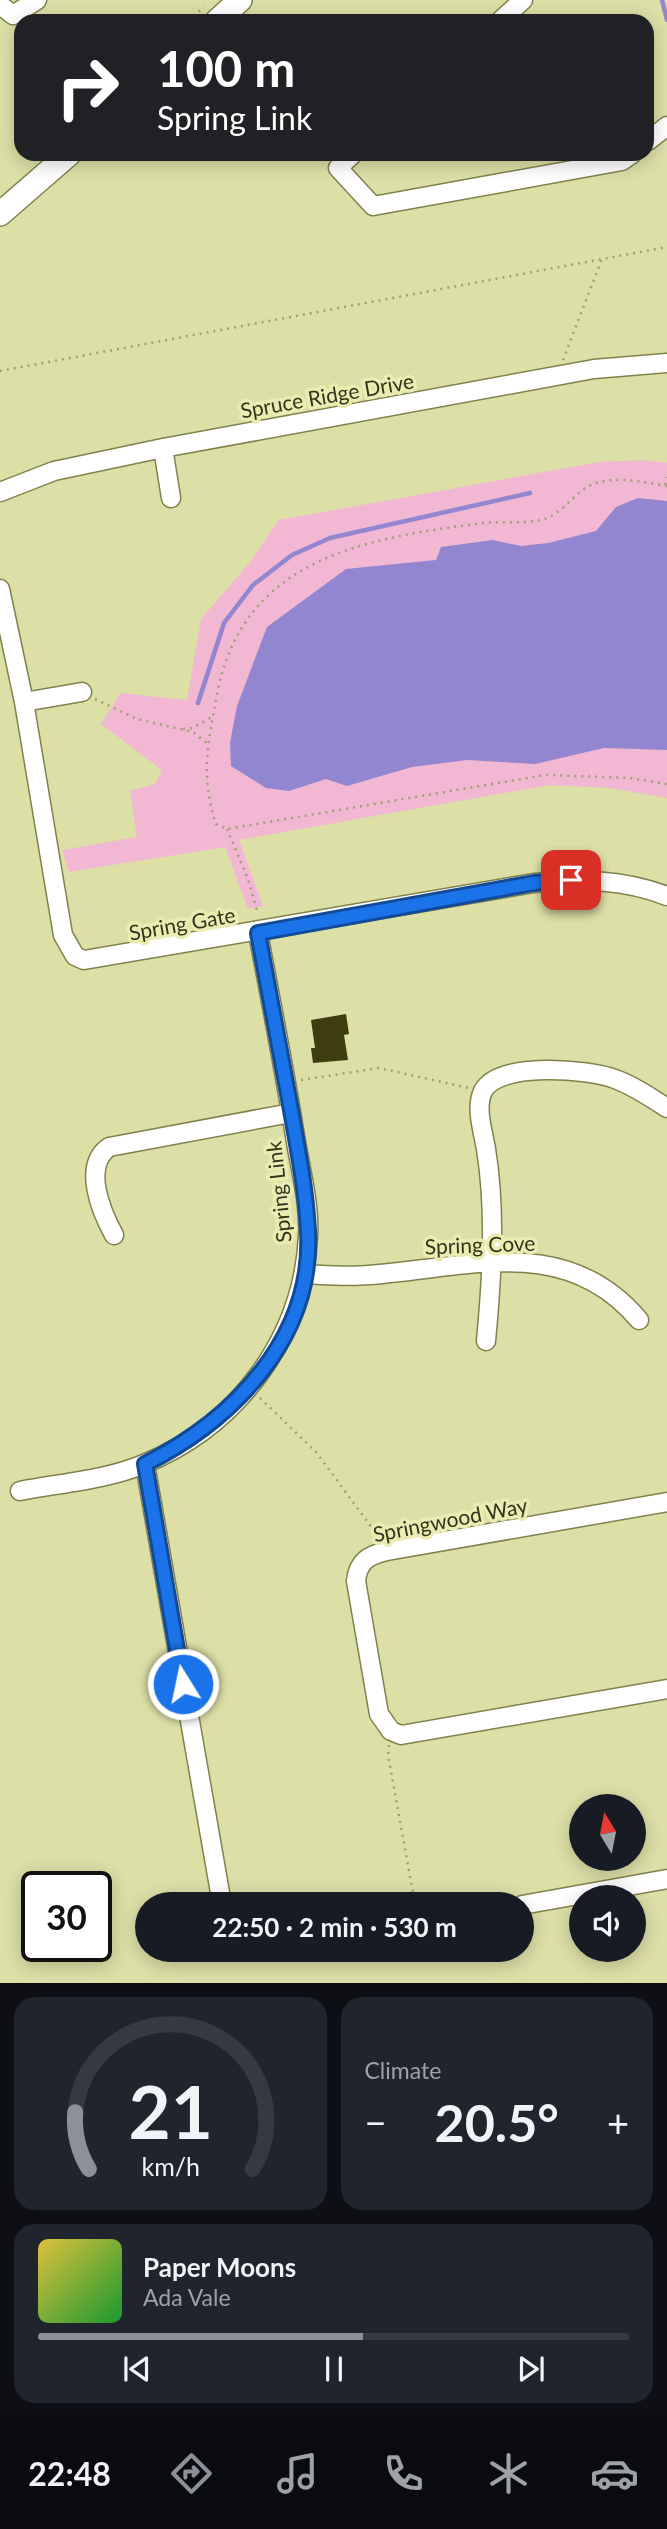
<!DOCTYPE html>
<html lang="en">
<head>
<meta charset="utf-8">
<style>
  body { margin:0; font-family:Lato,sans-serif; background:#20242c; color:#f1f3f6; height:100vh; display:flex; flex-direction:column; font-size:26px; white-space:nowrap }
  * { box-sizing:border-box; margin:0 }
  p { font-size:23px; color:#9ea1a6 }
  .icon { flex:none; width:38px; height:38px; fill:none; stroke:currentColor; stroke-width:2; stroke-linecap:round; stroke-linejoin:round }
  .map { position:relative; height:1983px; overflow:hidden }
  .drawer { display:flex; flex-direction:column; gap:14px; padding:14px; background:#0d0f14; flex:1 }
  .drawer>* { flex:none }
  .top-card { position:absolute; left:14px; top:14px; width:640px; height:147px; border-radius:21px; box-shadow:0 4px 18px #0003; background:#202124; color:#fff; overflow:hidden }
  .needle { width:46px; rotate:350deg }
  .controls { position:absolute; left:569px; top:1794px; display:grid; gap:14px }
  .controls a { display:grid; place-items:center; width:77px; height:77px; border-radius:50%; background:#171b24; box-shadow:0 4px 18px #0003; font-size:35px }
  .speed { position:absolute; left:21px; top:1871px; display:flex; gap:14px; font-size:35px; font-weight:700; text-align:center }
  .speed>* { display:grid; place-content:center; width:91px; height:91px; border-radius:50%; background:#171b24; box-shadow:0 4px 18px #0003; line-height:1 }
  .speed .limit { border:4px solid #111; border-radius:10px; background:#fff; color:#111 }
  .pin { position:absolute; display:grid; place-items:center; width:60px; height:60px; color:#fff; margin:-30px; border-radius:14px; box-shadow:0 4px 10px #0006 }
  .me { position:absolute; width:77px; margin:-38px; rotate:350deg; stroke-linejoin:round; filter:drop-shadow(0 0 5px #0008) }
  .turn { display:flex; align-items:center; gap:24px; height:147px; padding:0 28px; font-size:32px }
  .turn .icon { width:91px; height:91px; stroke-width:2.5 }
  .turn b { display:block; font-size:49px; line-height:60px }
  .big { font-size:52px; font-weight:700; line-height:1.1 }
  .drawer .card { flex:1; display:flex; flex-direction:column; justify-content:center; gap:10px; min-width:0; padding:0 24px; border-radius:21px; background:#20242c }
  .drawer .dial { align-items:center; gap:0 }
  .dial svg { height:182px; overflow:visible; fill:none; stroke:#363941; stroke-width:7; stroke-linecap:round; text-anchor:middle }
  .dial text { fill:#f1f3f6; stroke:none }
  .song { display:flex; align-items:center; gap:21px }
  .cover { width:84px; height:84px; border-radius:10px; background:linear-gradient(135deg,hsl(50 70% 55%),hsl(130 70% 35%)) }
  .played { height:7px; border-radius:4px; background:linear-gradient(90deg,#8c9099 55%,#363941 55%) }
  .keys { display:flex; justify-content:space-around; direction:ltr }
  .heat { display:flex; justify-content:space-between; align-items:center; font-size:38px; direction:ltr }
  .drawer .tiles { flex:1; display:grid; gap:14px; grid-template-columns:1fr 1fr }
  .card:last-child { grid-column:span 2 }
  .trip { position:absolute; left:135px; top:1892px; width:399px; height:70px; border-radius:35px; background:#171b24; box-shadow:0 4px 18px #0003; font-weight:700; line-height:70px; text-align:center }
  .dock { display:flex; height:112px; justify-content:space-around; align-items:center; background:#090b0e; color:#9ea1a6 }
  .dock .icon { width:49px; height:49px }
  .dock .active { color:#8c9099 }
  .dock b { font-size:32px; color:#f1f3f6 }
  .map>svg:first-child { display:block }
  .green { fill:#f2b7d2 }
  .water { fill:#9186cf }
  .lines { fill:none; stroke-linecap:round; stroke-linejoin:round }
  .stream { stroke:#9186cf; stroke-width:4.5 }
  .building { fill:#3d3d10 }
  .minor-casing { stroke:#80824c; stroke-width:21 }
  .major-casing { stroke:#80824c; stroke-width:26 }
  .path { stroke:#9ea074; stroke-width:2.5; stroke-dasharray:2 5; stroke-linecap:butt }
  .minor { stroke:#fff; stroke-width:18 }
  .major { stroke:#fff; stroke-width:23 }
  .route-casing { stroke:#114b97; stroke-width:18 }
  .route { stroke:#1a73e8; stroke-width:12 }
  .labels { text-anchor:middle; dominant-baseline:central; stroke-width:7; stroke-linejoin:round; paint-order:stroke }
  .street-label { font-size:21px; fill:#34341e; stroke:#eaecb2 }
</style>
</head>
<body>
<div class="map">
<svg width="667" height="1983" viewBox="0 0 667 1983">
  <rect width="100%" height="100%" fill="#dcdfa6"/>
  <path class="green" d="M645,460L667,463V798L609,788L550,785L239,840L263,906L248,909L225,847L69,872L62,850L137,837L130,791L155,784L162,770L101,724L121,693L187,700L201,619L251,561L279,520L599,462Z"/>
  <path class="water" d="M638,498L667,501V750L604,748L535,764L467,760L412,767L347,786L326,779L289,791L266,788L231,766L230,743L237,706L267,627L346,569L436,560L441,547L493,540L521,546L548,543L596,531L616,507Z"/>
  <g class="lines">
    <path class="stream" d="M662,0L667,20
      M198,703L224,623L253,585L292,555L330,538L530,493"/>
  </g>
  <path class="building" d="M346,1014L349,1034L344,1035L348,1060L313,1063L311,1048H315L311,1020Z"/>
  <g class="lines">
    <g class="minor-casing">
      <path id="minor" d="M0,5L13,15L37,0
        M500,21L523,0
        M648,141L667,126
        M353,154L338,168L373,206L622,161L632,154
        M163,448L171,498
        M0,492L54,471L163,448L594,369L667,363
        M0,589L24,702L63,935L75,956L84,960L534,883C581,879 623,879 667,896
        M24,702L82,692
        M114,1235C101,1211 82,1166 109,1147L291,1113
        M304,1274C326,1275 348,1277 369,1275C467,1268 566,1233 639,1320
        M486,1341C492,1278 496,1211 486,1149C483,1131 475,1108 483,1091C499,1061 588,1069 615,1079C634,1086 650,1097 667,1108
        M145,1464L222,1904
        M20,1491C61,1483 106,1480 144,1464C239,1425 303,1337 308,1236C310,1204 300,1168 295,1136C284,1068 271,1001 258,933
        M667,1502L387,1551C369,1555 358,1561 356,1581L379,1714L391,1731L401,1735L667,1689
        M522,1905L667,1879
        M244,1950H272"/>
    </g>
    <g class="major-casing">
      <path id="major" d="M217,21L240,0
        M0,214L69,154"/>
    </g>
    <path class="path" d="M188,21L204,7
      M563,360L602,259
      M0,371L667,247
      M665,485L667,477
      M667,486C642,482 606,473 584,489C570,499 559,516 541,520C523,524 502,521 483,523C365,538 243,558 217,694C208,744 200,775 216,824L227,829L545,775L630,778L667,784
      M95,699L137,719L193,732L208,744
      M183,729L192,728L212,717
      M227,829L248,879L258,914
      M301,1080L379,1068L469,1088
      M260,1398L316,1452L378,1536
      M389,1745L388,1755L415,1904"/>
    <use href="#minor" class="minor"/>
    <use href="#major" class="major"/>
  </g>
  <g class="lines">
    <g class="route-casing">
      <path id="route" d="M183,1684L145,1464C233,1420 314,1338 308,1231C306,1190 298,1150 291,1110C280,1051 269,992 258,933L534,883L571,880"/>
    </g>
    <use href="#route" class="route"/>
  </g>
  <g class="labels">
    <g class="street-label">
      <text transform="translate(327 395) rotate(-10)">Spruce Ridge Drive</text>
      <text transform="translate(182 923) rotate(-10)">Spring Gate</text>
      <text transform="translate(278 1192) rotate(-96)">Spring Link</text>
      <text transform="translate(480 1244) rotate(-2)">Spring Cove</text>
      <text transform="translate(450 1519) rotate(-11)">Springwood Way</text>
    </g>
  </g>
</svg>
<div class="controls">
<a><svg class="needle" viewBox="-14 -14 28 28"><path d="M0-13l5 13h-10z" fill="#e53935"/><path d="M0 13l5-13h-10z" fill="#9ea1a6"/></svg></a>
<a><svg class="icon" aria-label="sound" viewBox="0 0 24 24"><path d="M4 9h4l5-4v14l-5-4H4zM17 9q2 3 0 6"/></svg></a>
</div>
<div class="speed"><div class="limit">30</div></div>
<div class="pin" style="left:571px;top:880px;background:#d93025"><svg class="icon" aria-label="arrive" viewBox="0 0 24 24"><path d="M6 21V4h12l-3 4 3 4H6"/></svg></div>
<svg class="me" style="left:183px;top:1684px" viewBox="-20 -20 40 40"><circle r="17" fill="#1a73e8" stroke="#fff" stroke-width="3"/><path d="M0-11L8 9 0 5-8 9z" fill="#fff"/></svg>
<div class="trip">22:50 · 2 min · 530 m</div>
<div class="top-card">
<div class="turn"><svg class="icon" aria-label="right" viewBox="0 0 24 24"><path d="M7 20v-9h11M14 6l5 5-5 5"/></svg><div><b>100 m</b>Spring Link</div></div>
</div>
</div>
<section class="drawer">
<div class="tiles">
<div class="card dial"><svg viewBox="0 0 100 80">
<path d="M14 69A42 42 0 1 1 86 69"/>
<path d="M14 69A42 42 0 0 1 8 44" stroke="#8c9099"/>
<text x="50" y="56" font-size="32" font-weight="700">21</text>
<text x="50" y="72" font-size="11">km/h</text>
</svg></div>
<div class="card"><p>Climate</p>
<div class="heat"><a>−</a><b class="big">20.5°</b><a>+</a></div>
</div>
<div class="card">
<div class="song"><i class="cover"></i><div><b>Paper Moons</b><p>Ada Vale</p></div></div>
<div class="played"></div>
<div class="keys"><svg class="icon" aria-label="previous" viewBox="0 0 24 24"><path d="M18 5L8 12l10 7zM5 5v14"/></svg><svg class="icon" aria-label="pause" viewBox="0 0 24 24"><path d="M8 5v14M16 5v14"/></svg><svg class="icon" aria-label="next" viewBox="0 0 24 24"><path d="M6 5l10 7-10 7zM19 5v14"/></svg></div>
</div>
</div>
</section>
<nav class="dock">
<b>22:48</b>
<svg class="icon active" aria-label="directions" viewBox="0 0 24 24"><path d="M12 3l9 9-9 9-9-9zM9 14v-3h6M13 9l2 2-2 2"/></svg>
<svg class="icon" aria-label="music" viewBox="0 0 24 24"><path d="M9 18V5l10-2v13"/><circle cx="6" cy="18" r="3"/><circle cx="16" cy="16" r="3"/></svg>
<svg class="icon" aria-label="phone" viewBox="0 0 24 24"><path d="M5 4h4l2 5-3 2q2 4 5 5l2-3 5 2v4C11 20 4 13 5 4z"/></svg>
<svg class="icon" aria-label="climate" viewBox="0 0 24 24"><path d="M12 3v18M4 7l16 10M4 17L20 7"/></svg>
<svg class="icon" aria-label="car" viewBox="0 0 24 24"><path d="M5 17H2v-5l4-1 3-4h7l3 4 3 1v5h-3M9 17h6M6 11h13"/><circle cx="7" cy="17" r="2"/><circle cx="17" cy="17" r="2"/></svg>
</nav>
</body>
</html>
